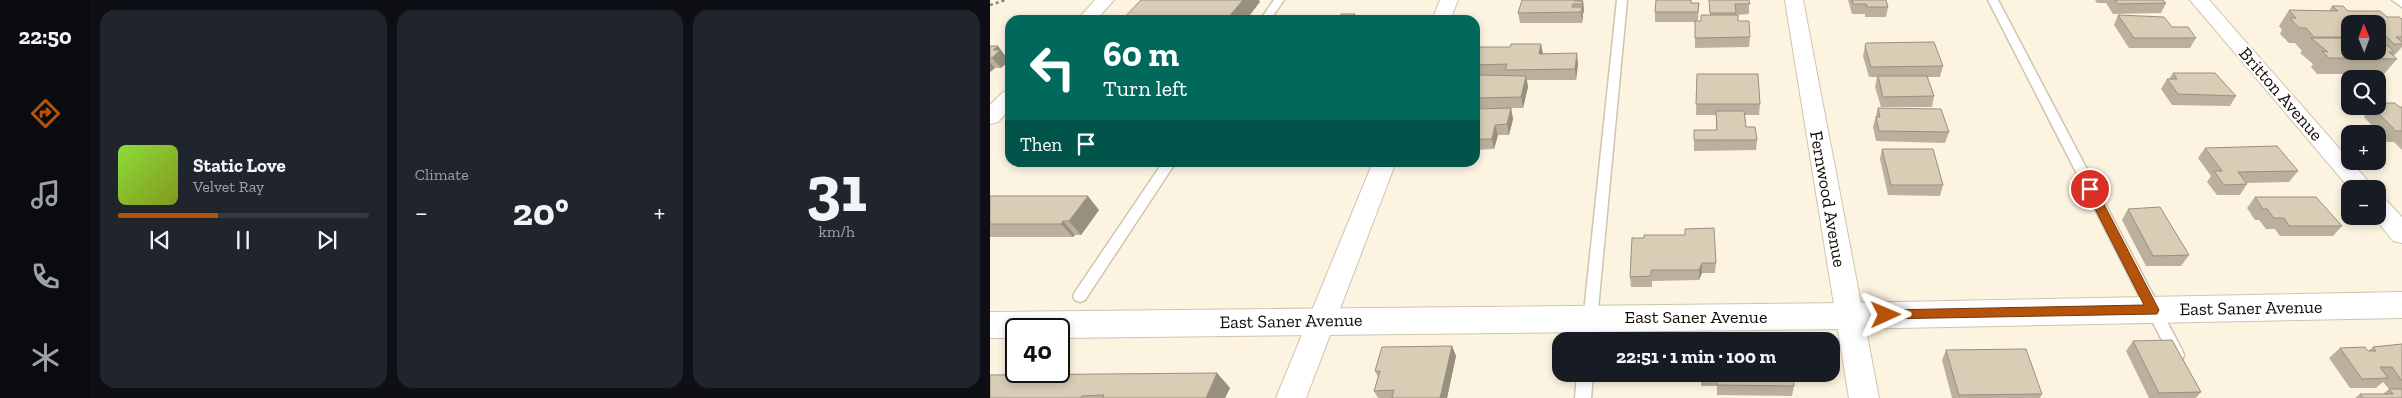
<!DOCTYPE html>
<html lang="en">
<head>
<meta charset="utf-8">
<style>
  body { margin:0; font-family:"Zilla Slab",serif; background:#20242c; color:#f1f3f6; height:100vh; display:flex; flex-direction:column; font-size:19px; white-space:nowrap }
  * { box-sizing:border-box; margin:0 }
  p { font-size:16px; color:#9ea1a6 }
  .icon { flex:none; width:28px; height:28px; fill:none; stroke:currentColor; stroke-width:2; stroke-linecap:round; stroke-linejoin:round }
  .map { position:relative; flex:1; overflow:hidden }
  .sheet { display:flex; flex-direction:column; gap:10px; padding:10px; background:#0d0f14; width:900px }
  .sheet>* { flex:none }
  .banner { position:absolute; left:15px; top:15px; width:475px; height:152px; border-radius:15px; box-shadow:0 2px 8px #0003; background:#00695c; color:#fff; overflow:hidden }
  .needle { width:32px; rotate:359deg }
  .tools { position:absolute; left:1351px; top:15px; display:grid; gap:10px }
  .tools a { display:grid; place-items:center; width:45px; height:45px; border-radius:10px; background:#171b24; box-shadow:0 2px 8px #0003; font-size:25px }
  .speed { position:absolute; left:15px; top:318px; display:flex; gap:10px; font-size:25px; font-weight:700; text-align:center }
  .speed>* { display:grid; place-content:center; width:65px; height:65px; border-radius:50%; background:#171b24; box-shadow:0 2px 8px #0003; line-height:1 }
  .speed .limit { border:2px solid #111; border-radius:8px; background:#fff; color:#111 }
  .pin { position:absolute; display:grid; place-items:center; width:42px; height:42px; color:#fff; margin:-21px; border:2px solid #fff; border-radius:50%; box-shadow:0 1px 5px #0007 }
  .me { position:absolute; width:55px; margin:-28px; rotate:89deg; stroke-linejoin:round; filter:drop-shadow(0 0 4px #0008) }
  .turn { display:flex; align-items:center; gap:18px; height:105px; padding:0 15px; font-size:22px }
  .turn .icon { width:65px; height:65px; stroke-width:2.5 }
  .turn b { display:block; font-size:35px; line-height:42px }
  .then { display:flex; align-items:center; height:48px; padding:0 15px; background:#0003; gap:10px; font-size:19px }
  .big { font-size:38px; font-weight:700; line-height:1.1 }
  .sheet .card { flex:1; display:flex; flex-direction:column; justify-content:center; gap:8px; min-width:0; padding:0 18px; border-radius:15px; background:#20242c }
  .sheet .dial { align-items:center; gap:0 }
  .dial b { font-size:65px; line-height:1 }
  .song { display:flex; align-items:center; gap:15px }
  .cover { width:60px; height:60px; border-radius:8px; background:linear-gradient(135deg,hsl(90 70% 55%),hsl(70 70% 35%)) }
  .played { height:5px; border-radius:2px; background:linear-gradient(90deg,#b45309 40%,#363941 40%) }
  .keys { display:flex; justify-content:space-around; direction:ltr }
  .heat { display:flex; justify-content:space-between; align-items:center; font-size:28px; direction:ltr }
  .sheet .tiles { flex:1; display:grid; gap:10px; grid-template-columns:repeat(3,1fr) }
  .trip { position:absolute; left:562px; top:332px; width:288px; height:50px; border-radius:15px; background:#171b24; box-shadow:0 2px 8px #0003; font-weight:700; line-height:50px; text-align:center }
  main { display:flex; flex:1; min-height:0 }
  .dock { display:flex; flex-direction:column; width:90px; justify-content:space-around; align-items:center; background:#090b0e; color:#9ea1a6 }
  .dock .icon { width:35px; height:35px }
  .dock .active { color:#b45309 }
  .dock b { font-size:22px; color:#f1f3f6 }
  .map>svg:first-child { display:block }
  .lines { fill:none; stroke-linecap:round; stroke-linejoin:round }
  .service-casing { stroke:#d1c4ae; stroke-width:3 }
  .minor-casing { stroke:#d1c4ae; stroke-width:2 }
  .tertiary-casing { stroke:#d1c4ae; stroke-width:2 }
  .path { stroke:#8c8478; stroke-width:2.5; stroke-dasharray:3 3; stroke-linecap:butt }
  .service { fill:#fff; fill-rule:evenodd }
  .minor { fill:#fff; fill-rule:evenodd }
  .tertiary { fill:#fff; fill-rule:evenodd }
  .wall { fill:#bbb09d; fill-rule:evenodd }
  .shaded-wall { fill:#98907f }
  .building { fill:#d9cdb6; stroke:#98907f }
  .route { fill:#b45309; stroke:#753606 }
  .labels { text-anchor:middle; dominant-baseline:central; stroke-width:5; stroke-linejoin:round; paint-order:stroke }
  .street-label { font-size:18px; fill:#100c05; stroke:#fff }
</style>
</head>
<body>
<main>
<nav class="dock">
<b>22:50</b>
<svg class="icon active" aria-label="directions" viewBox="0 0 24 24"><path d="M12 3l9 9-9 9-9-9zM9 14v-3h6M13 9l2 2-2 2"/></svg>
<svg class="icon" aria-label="music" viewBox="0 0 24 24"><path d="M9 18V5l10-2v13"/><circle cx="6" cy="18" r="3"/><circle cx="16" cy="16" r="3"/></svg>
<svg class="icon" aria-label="phone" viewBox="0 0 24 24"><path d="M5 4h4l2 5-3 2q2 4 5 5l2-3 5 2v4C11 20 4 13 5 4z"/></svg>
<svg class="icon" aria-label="climate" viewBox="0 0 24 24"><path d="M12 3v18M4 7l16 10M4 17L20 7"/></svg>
</nav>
<section class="sheet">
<div class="tiles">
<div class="card">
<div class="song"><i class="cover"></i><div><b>Static Love</b><p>Velvet Ray</p></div></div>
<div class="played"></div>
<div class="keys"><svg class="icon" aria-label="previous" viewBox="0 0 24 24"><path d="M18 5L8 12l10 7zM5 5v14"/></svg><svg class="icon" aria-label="pause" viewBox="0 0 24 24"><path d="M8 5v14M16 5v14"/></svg><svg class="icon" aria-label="next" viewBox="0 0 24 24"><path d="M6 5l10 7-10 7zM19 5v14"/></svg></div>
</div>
<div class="card"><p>Climate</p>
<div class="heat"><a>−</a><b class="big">20°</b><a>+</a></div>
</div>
<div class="card dial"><b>31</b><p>km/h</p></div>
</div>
</section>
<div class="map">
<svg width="1412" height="398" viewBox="0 0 1412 398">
  <rect width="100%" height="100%" fill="#fdf3e1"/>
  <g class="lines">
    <g class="service-casing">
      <path id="service" d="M284,0H294L280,20H270Z
        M627,0H637L605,341H591Z
        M998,0H1008L1192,350L1194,355L1192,360L1187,361L1182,360Z
        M1402,0H1412V7Z
        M173,162H186L95,300L90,302L85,300L83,296L85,292Z
        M587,374H603L601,398H585Z"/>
    </g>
    <g class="minor-casing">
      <path id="minor" d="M105,0H124L106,20H87Z
        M450,0H468L460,20H442Z
        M795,0H813L889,398H859Z
        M1200,0H1219L1385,189H1360Z
        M20,91V109L8,122L0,124V105L13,92Z
        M383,162H406L316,398H286Z
        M1388,197L1396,200L1412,217V243L1403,241L1383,216H1388Z"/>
    </g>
    <g class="tertiary-casing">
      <path id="tertiary" d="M1412,292V318L858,329L69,338V329H26V338H0V312L858,303Z"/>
    </g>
    <path class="path" d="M0,5L16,0"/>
    <use href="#service" class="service"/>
    <use href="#minor" class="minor"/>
    <use href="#tertiary" class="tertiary"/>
  </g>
  <path class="wall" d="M532,0H592L593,1L594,11L593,14L592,23H530L528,13Z
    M719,0H759V14L746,15L748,21L760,37L759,47L705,48V22H665V12L701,3H709L708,21H711L720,15Z
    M858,0H896L898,7L896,17H875V14H862Z
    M1105,0H1173L1176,3L1171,13L1123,14L1116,3H1107Z
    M1342,6L1358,11L1412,19V47L1404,56L1407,59L1394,74H1327L1321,67L1323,64L1310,53L1312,51L1305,43H1299L1290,34L1292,30L1289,26L1299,10L1339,11ZM1360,24H1388V51H1360Z
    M1128,15L1182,27L1206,38L1200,48H1139L1124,25Z
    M551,44L553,54L588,64L586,80H537L538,87L533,108H485V81H486L488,75L485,64L520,47ZM489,75H516V76Z
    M0,46H8L19,61L11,68H5L0,72Z
    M875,46L953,66L950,77H937L944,96L942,107H891L885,87L887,77H879L873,56Z
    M1183,73L1246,96L1240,106L1182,105L1171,89L1177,79H1179Z
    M707,74L770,104L769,115H755L756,127L767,140L766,150L704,151V130H726V115H706Z
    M1380,106L1412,107V150L1404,142H1397L1374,117L1375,115L1374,114Z
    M521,108L523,119L519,135H508L504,149L485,150V109Z
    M888,108L959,132L955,143L886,141L883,127Z
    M1215,148L1308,171L1299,182L1256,183L1257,184L1250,195H1227L1217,182L1221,176L1208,158Z
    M892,149L953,185L950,196L898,195L890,159Z
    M0,196L109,210L91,235H85L83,237H0Z
    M1265,197L1352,226L1343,236H1290L1285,229H1276L1269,220H1265L1257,208Z
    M1138,209L1199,255L1191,266H1156L1132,220Z
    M642,238L726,263L725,273H712L709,280L662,281V287H641L640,277Z
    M1143,341L1211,392L1206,398H1159L1136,351Z
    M1412,344V398H1365L1370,394H1393L1399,389L1393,382L1386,388H1360L1339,358L1350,348L1378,351L1383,347Z
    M462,346L466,356L457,398H388L384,391L388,377L385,371Z
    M956,350L1052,394L1050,398H962L952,360Z
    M227,373L240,388L235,398H0Z
    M711,374L804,386L802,396L727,395V386H711Z"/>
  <path class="shaded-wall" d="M253,0H269L270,2L256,20H236Z
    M593,1L594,11L593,14L592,4Z
    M592,7L593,17L592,23L591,12Z
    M551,44L553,55L549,54Z
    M8,46L19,61L11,68L2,58L3,50Z
    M587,53L588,64L586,80L585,69Z
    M0,62L5,68L0,72Z
    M536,76L538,87L533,108L531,97Z
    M521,108L523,119L519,135L517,124Z
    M505,125L508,135L504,149L502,139Z
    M98,196L109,210L91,235L79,221Z
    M73,221L85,235L83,237L71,224Z
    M712,263V273L709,280V270Z
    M462,346L466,356L457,398H450Z
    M227,373L240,388L235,398H216Z"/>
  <path class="building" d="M151,0H253L236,20H132Z
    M532,0H584V1H593L592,4H583L582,7H592L591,12L528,13Z
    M666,0H701V3H709L708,12H665Z
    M719,0H759L760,4H745L746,13H720Z
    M862,0H896L898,7H877L876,4H863Z
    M1125,0H1173L1176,3L1128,4Z
    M1342,6H1353L1358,11H1390L1397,17H1409L1412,19V37H1406L1412,42V44H1404L1397,37H1388V24H1360V37H1324L1316,28H1309L1300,18H1306L1299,10L1348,11Z
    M351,14H365L362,18H390L389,20H294L298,18L350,17Z
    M711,15H748V21H759L760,37L705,38V21H711Z
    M1128,15L1174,17L1182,27H1198L1206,38H1144Z
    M1321,38H1360V51H1388V41L1393,46H1398L1404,52H1399L1407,59L1339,58L1332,51L1338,52Z
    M944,42L953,66L881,67L875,46L876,43Z
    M521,44H551L549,54L587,53L585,69L515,70L517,64L485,65L490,47H520Z
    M0,46H8L3,50H10L2,58L0,57Z
    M1183,73H1225L1246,96L1188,94L1177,79H1187Z
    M707,74H768L770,104H706Z
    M488,75L536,76L531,97L485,98V81H486Z
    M888,76H937L944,96L893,97Z
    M1388,103H1405L1409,107H1412V131H1406L1382,107L1388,106Z
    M521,108L517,124L505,125L502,139H485V109Z
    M888,108L951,109L959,132L889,131L886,117H890Z
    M726,111H754L756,127H765L767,140H704V130H727Z
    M1287,146L1308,171L1248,172L1257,184L1234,185L1224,171H1232L1215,148Z
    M892,149H943L953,185H901Z
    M0,196H98L79,221H73L71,224H0Z
    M1265,197H1326L1352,226H1299L1294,218H1284L1277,209H1273Z
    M1170,207L1199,255L1163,256L1138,209Z
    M724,228L726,263H712L709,270H661V276L640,277L642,238H654V235H695V229Z
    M763,340H792V341H763Z
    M1182,340L1211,392L1169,393L1143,341Z
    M1412,344V381L1402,367H1390L1398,378L1372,379L1350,348L1375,347L1378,351H1386L1383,347Z
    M462,346L450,398H402L404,390L384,391L390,371H385L392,347Z
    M1036,349L1052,394L969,395L956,350Z
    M227,373L216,398H113L114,395L92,396L91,398H0V375Z
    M711,374H803L804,386L727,385V376H711Z
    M1399,389H1412V398H1373L1370,394H1403Z"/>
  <path class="route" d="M1100,185L1106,189L1167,306L1169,310L1167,314L892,319L890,315L896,310L1154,305L1095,189Z"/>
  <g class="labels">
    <g class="street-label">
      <text transform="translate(1291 94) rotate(49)">Britton Avenue</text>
      <text transform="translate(838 199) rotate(80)">Fernwood Avenue</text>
      <text transform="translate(1261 308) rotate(-1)">East Saner Avenue</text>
      <text x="706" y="317">East Saner Avenue</text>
      <text transform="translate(301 321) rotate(-1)">East Saner Avenue</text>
    </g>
  </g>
</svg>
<div class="tools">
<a><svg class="needle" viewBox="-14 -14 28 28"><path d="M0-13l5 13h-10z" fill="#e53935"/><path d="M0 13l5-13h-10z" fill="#9ea1a6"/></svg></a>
<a><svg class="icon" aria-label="search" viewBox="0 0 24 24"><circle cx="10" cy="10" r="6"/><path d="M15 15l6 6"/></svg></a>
<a>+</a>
<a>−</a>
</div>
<div class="speed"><div class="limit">40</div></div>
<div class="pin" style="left:1100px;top:189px;background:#d93025"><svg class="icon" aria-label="arrive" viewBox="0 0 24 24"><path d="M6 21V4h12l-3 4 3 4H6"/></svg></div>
<svg class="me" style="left:896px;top:315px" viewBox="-20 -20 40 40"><path d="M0-17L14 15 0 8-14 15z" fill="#b45309" stroke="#fff" stroke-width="4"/></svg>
<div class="trip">22:51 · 1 min · 100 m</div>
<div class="banner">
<div class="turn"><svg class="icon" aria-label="left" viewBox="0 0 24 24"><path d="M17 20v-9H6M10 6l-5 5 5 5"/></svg><div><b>60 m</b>Turn left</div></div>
<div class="then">Then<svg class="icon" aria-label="arrive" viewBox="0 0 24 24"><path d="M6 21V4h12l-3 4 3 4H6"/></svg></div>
</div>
</div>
</main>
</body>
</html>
